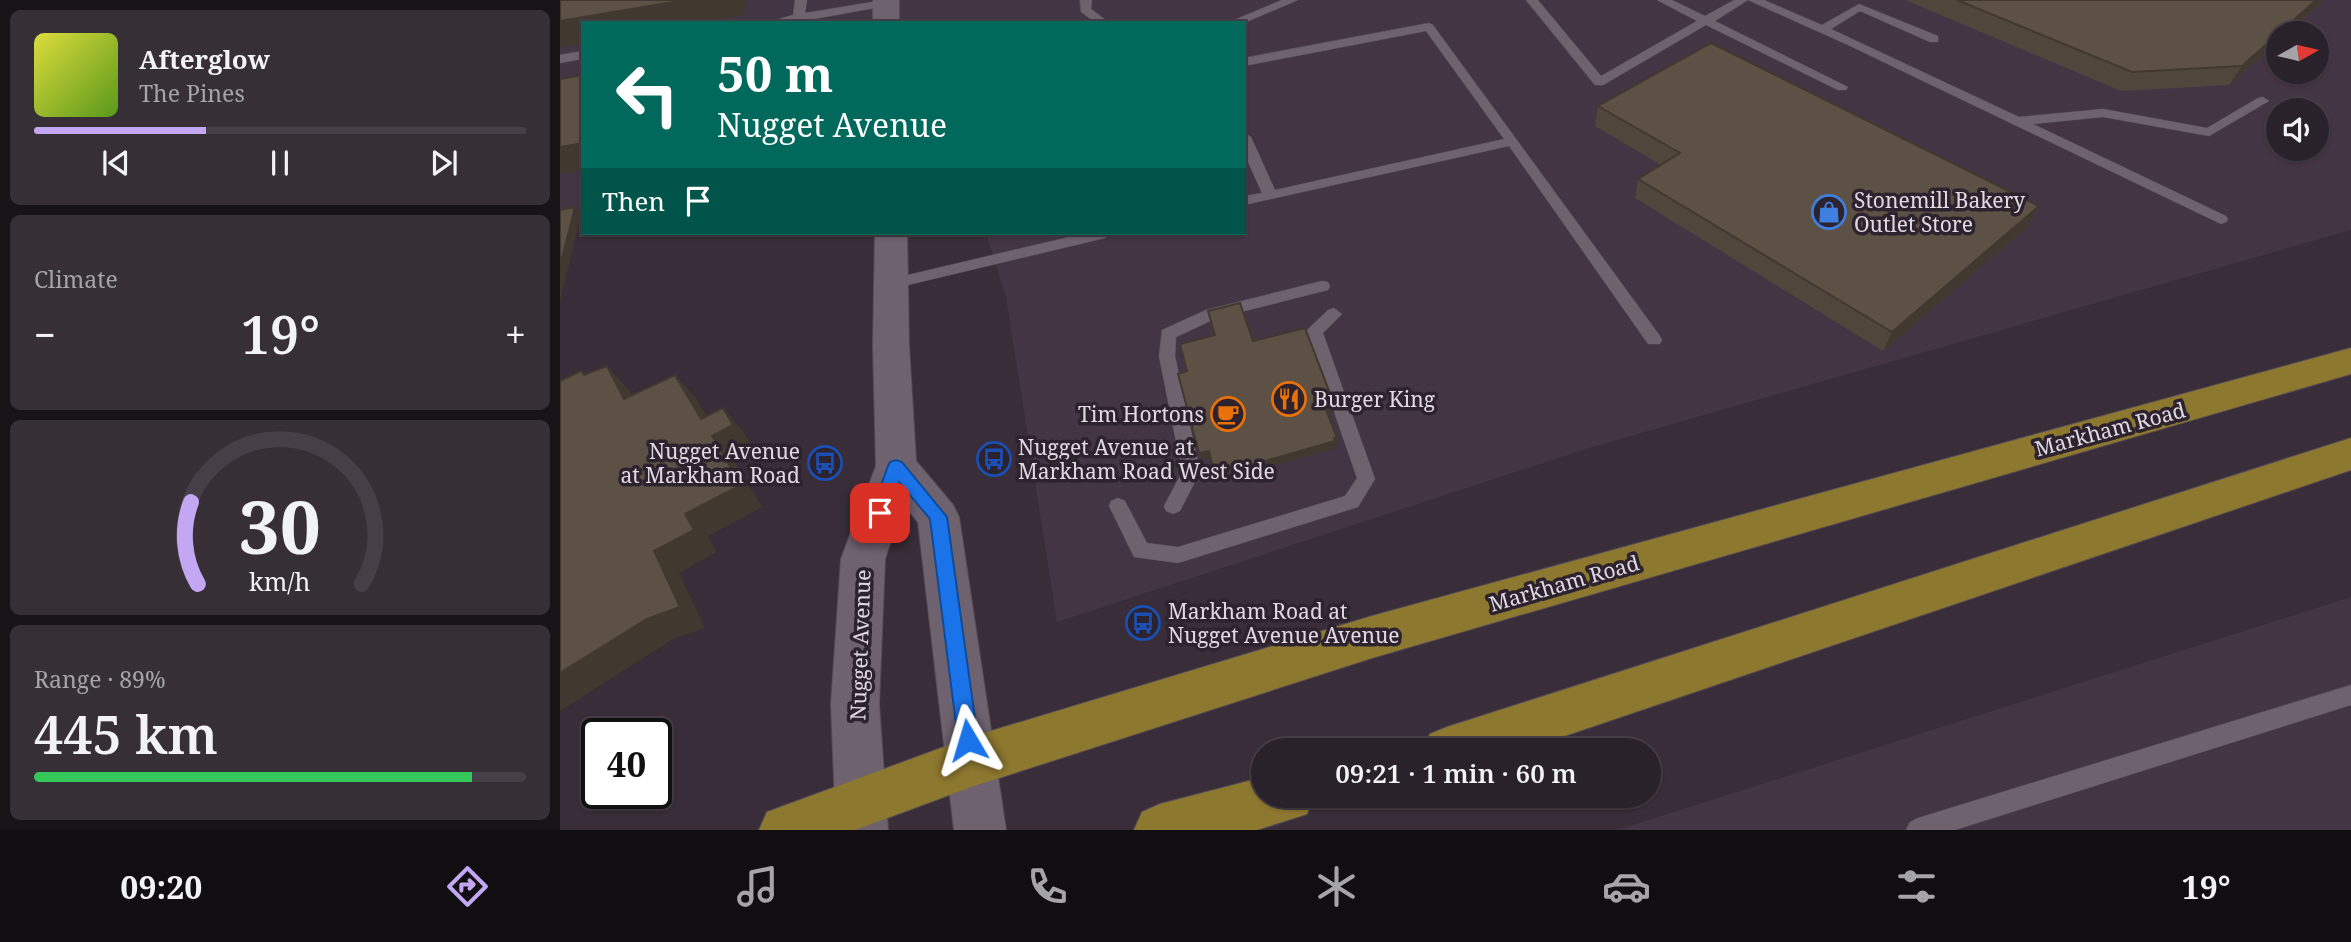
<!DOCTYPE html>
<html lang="en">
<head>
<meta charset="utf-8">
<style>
  body { margin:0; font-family:"Noto Serif",serif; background:#362f36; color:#f1f3f6; height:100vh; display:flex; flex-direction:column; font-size:26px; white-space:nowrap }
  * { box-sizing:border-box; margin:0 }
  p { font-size:23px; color:#a5a4a8 }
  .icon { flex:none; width:38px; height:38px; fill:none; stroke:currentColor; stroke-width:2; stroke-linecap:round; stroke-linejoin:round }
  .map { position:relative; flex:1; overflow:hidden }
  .side { display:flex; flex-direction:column; gap:10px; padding:10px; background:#171317; width:560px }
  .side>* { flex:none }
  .guide { position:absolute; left:21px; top:21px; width:665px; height:214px; border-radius:0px; box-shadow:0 2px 5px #0004,0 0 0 2px #463f47; background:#00695c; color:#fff; overflow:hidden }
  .needle { width:46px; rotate:82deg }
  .fabs { position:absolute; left:1706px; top:21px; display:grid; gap:14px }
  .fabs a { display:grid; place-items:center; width:63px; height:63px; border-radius:50%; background:#2a222a; box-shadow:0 2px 5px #0004,0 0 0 2px #463f47; font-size:35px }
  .speed { position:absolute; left:21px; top:718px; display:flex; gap:14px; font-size:35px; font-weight:700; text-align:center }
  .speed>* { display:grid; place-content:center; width:91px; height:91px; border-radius:50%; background:#2a222a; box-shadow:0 2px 5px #0004,0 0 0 2px #463f47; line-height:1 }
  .speed .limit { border:4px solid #111; border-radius:10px; background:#fff; color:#111 }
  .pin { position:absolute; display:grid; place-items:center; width:60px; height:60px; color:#fff; margin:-30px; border-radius:14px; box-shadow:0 4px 10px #0006 }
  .me { position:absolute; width:77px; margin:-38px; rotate:353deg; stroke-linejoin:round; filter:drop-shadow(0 0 5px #0008) }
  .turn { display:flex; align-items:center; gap:24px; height:147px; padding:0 21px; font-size:32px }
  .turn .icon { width:91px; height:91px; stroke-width:2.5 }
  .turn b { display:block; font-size:49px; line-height:60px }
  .then { display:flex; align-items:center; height:66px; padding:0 21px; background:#0003; gap:14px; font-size:26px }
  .big { font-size:52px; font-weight:600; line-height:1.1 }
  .side .widget { flex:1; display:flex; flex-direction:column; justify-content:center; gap:10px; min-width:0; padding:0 24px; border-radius:10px; background:#362f36 }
  .side .dial { align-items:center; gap:0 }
  .dial svg { height:182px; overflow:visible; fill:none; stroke:#463f47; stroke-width:7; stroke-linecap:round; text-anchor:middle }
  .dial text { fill:#f1f3f6; stroke:none }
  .song { display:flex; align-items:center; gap:21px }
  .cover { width:84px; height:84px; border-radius:10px; background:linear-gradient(135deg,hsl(60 70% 55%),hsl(90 70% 35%)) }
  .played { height:7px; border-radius:4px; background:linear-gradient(90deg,#c3a7f2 35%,#463f47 35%) }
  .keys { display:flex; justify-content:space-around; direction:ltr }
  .heat { display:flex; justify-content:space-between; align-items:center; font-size:38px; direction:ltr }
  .charge { height:10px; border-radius:5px; background:linear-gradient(90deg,#34c759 89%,#463f47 0) }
  .trip { position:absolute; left:691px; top:738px; width:410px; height:70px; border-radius:35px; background:#2a222a; box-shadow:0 2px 5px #0004,0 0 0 2px #463f47; font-weight:600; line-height:70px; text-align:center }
  .tab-bar { display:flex; height:112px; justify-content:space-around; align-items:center; background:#110e11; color:#a5a4a8 }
  .tab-bar .icon { width:49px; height:49px }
  .tab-bar .active { color:#c3a7f2 }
  .tab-bar b { font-size:32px; color:#f1f3f6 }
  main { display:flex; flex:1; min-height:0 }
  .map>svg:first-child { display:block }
  .built { fill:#443545; fill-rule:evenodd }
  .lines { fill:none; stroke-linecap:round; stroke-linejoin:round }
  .lane-casing { stroke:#554c55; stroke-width:1 }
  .secondary-casing { stroke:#554c55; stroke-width:2 }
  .primary-casing { stroke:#554c55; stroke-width:2 }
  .lane { fill:#6e626f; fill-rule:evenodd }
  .secondary { fill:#6e626f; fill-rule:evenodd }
  .primary { fill:#8d782f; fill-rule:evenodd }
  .wall { fill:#50463b }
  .shaded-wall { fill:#413930 }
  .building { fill:#5d5145; stroke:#413930; stroke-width:2 }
  .route { fill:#1a73e8; stroke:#114b97; stroke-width:2 }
  .labels { text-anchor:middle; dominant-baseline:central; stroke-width:7; stroke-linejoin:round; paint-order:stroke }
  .poi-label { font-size:21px; fill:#e0d9e1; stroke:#2d232e; text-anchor:start }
  .street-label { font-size:21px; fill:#e0d9e1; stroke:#2d232e }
</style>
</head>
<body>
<main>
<section class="side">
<div class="widget">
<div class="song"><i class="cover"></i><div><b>Afterglow</b><p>The Pines</p></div></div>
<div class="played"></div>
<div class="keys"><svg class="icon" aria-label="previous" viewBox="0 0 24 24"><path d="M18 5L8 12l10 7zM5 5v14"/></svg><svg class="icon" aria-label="pause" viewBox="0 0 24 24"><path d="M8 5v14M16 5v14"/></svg><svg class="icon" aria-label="next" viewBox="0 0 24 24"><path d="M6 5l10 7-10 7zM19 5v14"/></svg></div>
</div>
<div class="widget"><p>Climate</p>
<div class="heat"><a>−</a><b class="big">19°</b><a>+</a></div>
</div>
<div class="widget dial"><svg viewBox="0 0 100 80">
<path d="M14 69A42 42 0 1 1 86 69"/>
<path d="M14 69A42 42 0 0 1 11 33" stroke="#c3a7f2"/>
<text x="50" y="56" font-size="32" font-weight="700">30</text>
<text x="50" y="72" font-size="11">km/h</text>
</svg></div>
<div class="widget"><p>Range · 89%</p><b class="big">445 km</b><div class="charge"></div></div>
</section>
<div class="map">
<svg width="1791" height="830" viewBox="0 0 1791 830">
  <rect width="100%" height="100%" fill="#382d38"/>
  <path class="built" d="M0,0H1791V230L1029,448L497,622L446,297L426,233H684V23H23V214L0,219ZM1718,33H1757V72H1718ZM1718,110H1757V149H1718Z
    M1791,597V830H1057Z"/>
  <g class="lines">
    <g class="lane-casing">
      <path id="lane" d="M235,0H247L245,13L324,0L332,3L326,6L232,23H204L233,15Z
        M520,0H532L531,9L550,23H536L521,12Z
        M722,0H738L684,23H667Z
        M966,0H978L1041,76L1137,21L1097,0H1112L1145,16L1174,0H1188L1155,21L1288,87L1286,90H1278L1146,25L1043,85H1035Z
        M1188,0H1204L1262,25L1299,4L1378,36V42H1370L1300,11L1271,29L1459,117L1543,109L1647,128L1698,98L1703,97L1709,101L1649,136L1543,117L1473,124L1666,216L1668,219L1666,222L1661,224L1288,45Z
        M869,23L873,25L1100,336L1102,340L1100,344H1088L949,146L684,205V196L702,193L684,153V133L691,137L715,190L944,139L866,31L684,66V58Z
        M23,51V59L0,63V55Z
        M526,233H552L545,238L331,289L323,284L331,279Z
        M762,281L768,282L770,286L768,290L657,318L616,337L615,356L640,472L620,511L613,514L606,511L604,506L622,472L599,356L602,330L646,310Z
        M774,308L782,314L763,333L815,479L798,507L618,563L574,557L549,506L551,501L558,498L565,501L587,543L618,547L785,496L797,478L746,331L768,310Z
        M1791,685V705L1395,830H1346L1350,822L1358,818Z"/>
    </g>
    <g class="secondary-casing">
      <path id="secondary" d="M313,0H339V23H313Z
        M315,233H347L349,346L356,461L393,505L399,517L446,830H394L358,522L343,504L325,559L319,704L328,830H276L271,704L281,559L316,466L313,346Z"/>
    </g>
    <g class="primary-casing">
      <path id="primary" d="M1791,348V374L812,658L411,787L295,830H199L207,812L411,737L812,616Z
        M1791,438V470L960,751H862L870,734L887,727Z
        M704,777V796H754L747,814L697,830H574L582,812L600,804Z"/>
    </g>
    <use href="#lane" class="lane"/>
    <use href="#secondary" class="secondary"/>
    <use href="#primary" class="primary"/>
  </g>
  <path class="wall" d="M1345,0H1762L1760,4L1669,85L1561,91Z
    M1038,106L1479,206L1468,226L1323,351L1075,198L1078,179L1101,165L1035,126Z"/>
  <path class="shaded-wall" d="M125,0H186L184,15L138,23H23V43L0,47V21Z
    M1756,0H1762L1760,4L1727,33H1719Z
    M1718,33V41L1669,85L1682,66Z
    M23,143V170L0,174V147Z
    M1479,206L1468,226L1323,351L1332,332Z
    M15,207L21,215L0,301V266Z
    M47,366L69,390L86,422L64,399Z
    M115,375L136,398L157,434L163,408L183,431L193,448L173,459L202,507L148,536L157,552L119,573L145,628L113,639L0,711V673L94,551L125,514L141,419Z
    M774,404L775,411L766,414L765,407Z
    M777,438L778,445H776V448L661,481L660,478L656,479L654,472Z
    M649,451L651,458L641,460L639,453Z"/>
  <path class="building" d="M0,0H125L0,21Z
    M1397,0H1756L1682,66L1572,72Z
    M1151,43L1479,206L1332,332L1078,179L1120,153L1038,106Z
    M23,75V143L0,147V79Z
    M15,207L0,266V210Z
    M680,303L693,341L745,328L774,404L765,407L777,438H774L775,441L659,474L658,471L654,472L649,451L639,453L618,374L627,371L620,344L655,335L648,311Z
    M47,366L64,399L115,375L141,419L163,408L173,425L152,436L181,485L125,514L134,530L94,551L120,607L87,619L0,673V381L21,371L24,375Z"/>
  <path class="route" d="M336,460L342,462L387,517L418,740L415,747L408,750L401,747L398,740L370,519L339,482L326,518H313L311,513L328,466L330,462Z"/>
  <defs>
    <g id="shop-ring" transform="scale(1.75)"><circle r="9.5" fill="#2d232e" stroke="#3f7fe0" stroke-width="1.5"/><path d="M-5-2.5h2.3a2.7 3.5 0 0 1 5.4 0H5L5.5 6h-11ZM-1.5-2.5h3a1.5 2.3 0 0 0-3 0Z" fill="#3f7fe0"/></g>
    <g id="restaurant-ring" transform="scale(1.75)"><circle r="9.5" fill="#2d232e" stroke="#e8710a" stroke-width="1.5"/><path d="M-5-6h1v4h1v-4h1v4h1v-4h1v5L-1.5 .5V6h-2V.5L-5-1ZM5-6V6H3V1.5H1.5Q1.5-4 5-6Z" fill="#e8710a"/></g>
    <g id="cafe-ring" transform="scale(1.75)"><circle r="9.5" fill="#2d232e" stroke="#e8710a" stroke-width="1.5"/><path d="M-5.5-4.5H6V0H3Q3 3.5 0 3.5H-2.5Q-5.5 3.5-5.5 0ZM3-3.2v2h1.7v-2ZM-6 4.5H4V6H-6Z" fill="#e8710a"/></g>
    <g id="bus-ring" transform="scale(1.75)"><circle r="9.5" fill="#2d232e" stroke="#1a4fb4" stroke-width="1.5"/><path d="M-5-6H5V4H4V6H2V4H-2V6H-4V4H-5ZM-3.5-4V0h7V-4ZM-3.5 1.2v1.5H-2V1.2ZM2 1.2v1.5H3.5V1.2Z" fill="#1a4fb4"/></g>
  </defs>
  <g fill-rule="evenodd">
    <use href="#shop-ring" x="1269" y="212"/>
    <use href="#restaurant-ring" x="729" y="399"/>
    <use href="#cafe-ring" x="668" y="414"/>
    <use href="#bus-ring" x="434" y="459"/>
    <use href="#bus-ring" x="265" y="463"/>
    <use href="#bus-ring" x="583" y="623"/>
  </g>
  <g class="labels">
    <g class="poi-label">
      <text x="1294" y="200">Stonemill Bakery<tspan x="1294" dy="24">Outlet Store</tspan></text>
      <text x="754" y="399">Burger King</text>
      <text x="644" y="414" text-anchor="end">Tim Hortons</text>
      <text x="458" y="447">Nugget Avenue at<tspan x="458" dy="24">Markham Road West Side</tspan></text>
      <text x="240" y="451" text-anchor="end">Nugget Avenue<tspan x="240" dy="24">at Markham Road</tspan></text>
      <text x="608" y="611">Markham Road at<tspan x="608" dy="24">Nugget Avenue Avenue</tspan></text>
    </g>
    <g class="street-label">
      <text transform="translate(1550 429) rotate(-15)">Markham Road</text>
      <text transform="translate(1004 583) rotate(-16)">Markham Road</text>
      <text transform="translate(300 645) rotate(-88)">Nugget Avenue</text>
    </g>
  </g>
</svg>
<div class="fabs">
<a><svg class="needle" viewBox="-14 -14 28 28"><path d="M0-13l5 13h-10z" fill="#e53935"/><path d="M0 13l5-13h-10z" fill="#a5a4a8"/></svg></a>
<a><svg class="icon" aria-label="sound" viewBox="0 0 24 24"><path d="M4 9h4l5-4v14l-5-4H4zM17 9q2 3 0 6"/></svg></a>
</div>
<div class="speed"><div class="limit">40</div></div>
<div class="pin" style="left:320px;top:513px;background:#d93025"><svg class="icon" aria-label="arrive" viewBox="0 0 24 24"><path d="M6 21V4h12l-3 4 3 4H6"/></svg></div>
<svg class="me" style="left:408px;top:740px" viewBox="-20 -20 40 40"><path d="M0-17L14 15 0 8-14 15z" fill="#1a73e8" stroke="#fff" stroke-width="4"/></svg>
<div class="trip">09:21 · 1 min · 60 m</div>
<div class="guide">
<div class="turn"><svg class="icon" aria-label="left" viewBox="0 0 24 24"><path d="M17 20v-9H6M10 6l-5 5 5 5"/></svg><div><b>50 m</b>Nugget Avenue</div></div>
<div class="then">Then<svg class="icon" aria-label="arrive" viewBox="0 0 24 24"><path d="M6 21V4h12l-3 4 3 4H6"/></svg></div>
</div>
</div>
</main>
<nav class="tab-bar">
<b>09:20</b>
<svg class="icon active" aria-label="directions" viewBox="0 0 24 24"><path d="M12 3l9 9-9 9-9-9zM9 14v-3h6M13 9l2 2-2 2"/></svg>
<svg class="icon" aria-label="music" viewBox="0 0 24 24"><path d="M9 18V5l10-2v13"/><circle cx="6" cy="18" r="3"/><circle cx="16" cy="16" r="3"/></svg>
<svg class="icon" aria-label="phone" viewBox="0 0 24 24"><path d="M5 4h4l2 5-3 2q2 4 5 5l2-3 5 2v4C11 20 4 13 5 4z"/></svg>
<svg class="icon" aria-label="climate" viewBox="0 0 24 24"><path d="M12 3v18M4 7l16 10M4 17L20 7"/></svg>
<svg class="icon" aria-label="car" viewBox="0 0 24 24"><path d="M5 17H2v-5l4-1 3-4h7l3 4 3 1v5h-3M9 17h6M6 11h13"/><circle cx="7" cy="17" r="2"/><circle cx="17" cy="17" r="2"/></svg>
<svg class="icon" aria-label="filters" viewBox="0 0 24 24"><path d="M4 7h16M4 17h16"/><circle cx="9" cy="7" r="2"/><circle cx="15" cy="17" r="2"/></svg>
<b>19°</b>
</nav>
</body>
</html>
